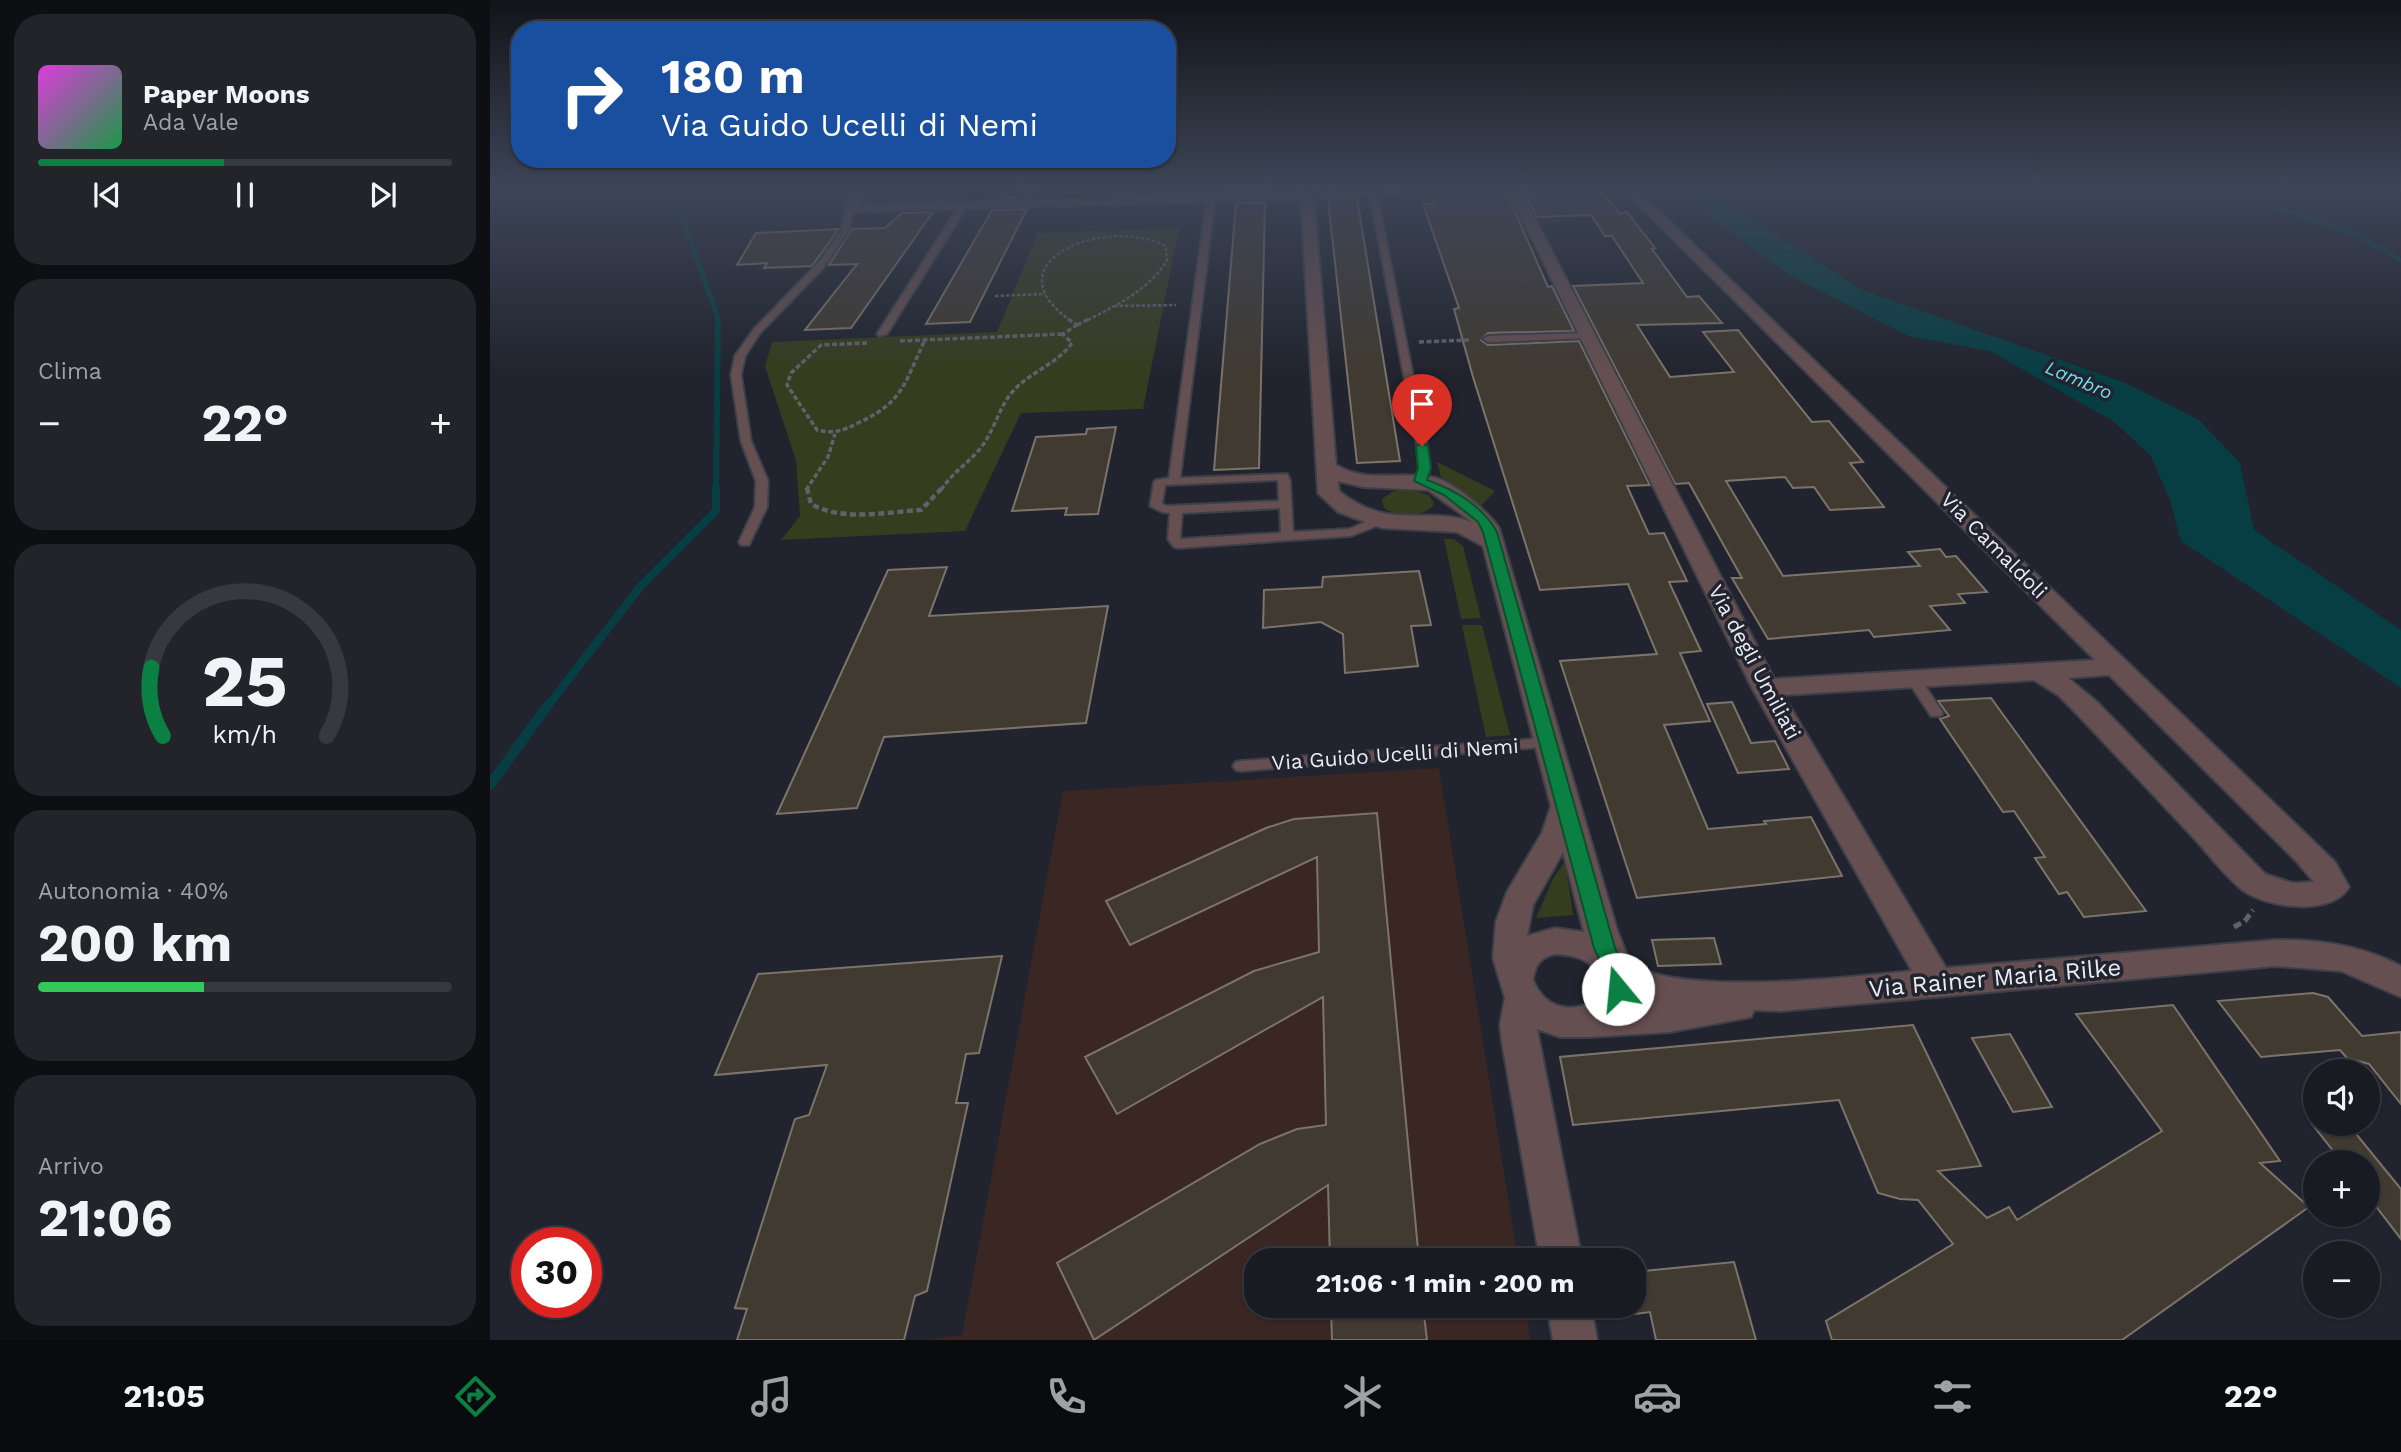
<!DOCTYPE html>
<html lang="it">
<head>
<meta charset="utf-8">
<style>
  body { margin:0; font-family:"Work Sans",sans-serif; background:#22242a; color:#f1f3f6; height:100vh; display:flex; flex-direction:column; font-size:26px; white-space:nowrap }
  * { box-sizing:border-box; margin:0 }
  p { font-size:23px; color:#9fa1a5 }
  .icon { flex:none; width:38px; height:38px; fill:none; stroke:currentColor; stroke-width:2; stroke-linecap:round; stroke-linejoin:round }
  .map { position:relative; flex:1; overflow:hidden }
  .details { display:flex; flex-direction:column; gap:14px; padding:14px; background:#0e0f13; width:490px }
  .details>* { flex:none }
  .guide { position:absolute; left:21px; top:21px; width:665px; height:147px; border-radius:28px; box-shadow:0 2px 5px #0004,0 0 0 2px #373940; background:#1a4fa0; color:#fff; overflow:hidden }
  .buttons { position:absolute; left:1813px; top:1059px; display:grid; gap:14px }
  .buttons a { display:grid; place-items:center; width:77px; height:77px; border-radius:50%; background:#191b22; box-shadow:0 2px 5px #0004,0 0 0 2px #373940; font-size:35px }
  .speed { position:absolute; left:21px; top:1227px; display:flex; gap:14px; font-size:35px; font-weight:700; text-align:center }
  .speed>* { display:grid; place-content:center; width:91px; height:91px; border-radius:50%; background:#191b22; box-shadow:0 2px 5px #0004,0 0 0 2px #373940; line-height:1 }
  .speed .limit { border:10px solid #d22; background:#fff; color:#111 }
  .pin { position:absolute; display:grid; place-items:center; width:60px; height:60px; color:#fff; margin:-72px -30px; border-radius:50% 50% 50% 0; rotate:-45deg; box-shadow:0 0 7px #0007 }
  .pin .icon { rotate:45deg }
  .me { position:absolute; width:77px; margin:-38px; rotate:343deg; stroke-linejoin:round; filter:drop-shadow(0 0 5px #0008) }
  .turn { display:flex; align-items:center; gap:24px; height:147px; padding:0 35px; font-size:32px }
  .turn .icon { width:91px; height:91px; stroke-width:2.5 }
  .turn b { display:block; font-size:49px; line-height:60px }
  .big { font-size:52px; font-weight:700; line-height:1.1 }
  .details .card { flex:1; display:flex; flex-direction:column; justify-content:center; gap:10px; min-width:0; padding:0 24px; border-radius:28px; background:#22242a }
  .details .dial { align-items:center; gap:0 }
  .dial svg { height:182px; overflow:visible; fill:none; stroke:#373940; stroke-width:7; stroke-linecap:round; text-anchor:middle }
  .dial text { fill:#f1f3f6; stroke:none }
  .song { display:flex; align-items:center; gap:21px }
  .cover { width:84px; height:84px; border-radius:10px; background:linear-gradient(135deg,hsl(300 70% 55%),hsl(140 70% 35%)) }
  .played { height:7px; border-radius:4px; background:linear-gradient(90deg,#0b8043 45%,#373940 45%) }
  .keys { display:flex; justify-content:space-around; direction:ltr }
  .heat { display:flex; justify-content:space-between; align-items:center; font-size:38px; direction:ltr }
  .charge { height:10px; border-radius:5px; background:linear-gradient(90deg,#34c759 40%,#373940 0) }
  .trip { position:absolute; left:754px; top:1248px; width:402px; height:70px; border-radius:28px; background:#191b22; box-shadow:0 2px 5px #0004,0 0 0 2px #373940; font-weight:700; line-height:70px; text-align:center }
  .dock { display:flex; height:112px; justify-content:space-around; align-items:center; background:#0a0b0e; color:#9fa1a5 }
  .dock .icon { width:49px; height:49px }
  .dock .selected { color:#0b8043 }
  .dock b { font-size:32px; color:#f1f3f6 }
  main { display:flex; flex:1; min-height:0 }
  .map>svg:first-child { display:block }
  .education { fill:#3a2623 }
  .green { fill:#363c1e }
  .water { fill:#073e44 }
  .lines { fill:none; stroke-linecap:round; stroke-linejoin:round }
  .stream-far3 { stroke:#073e44; stroke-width:5 }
  .stream-far2 { stroke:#073e44; stroke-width:6 }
  .stream-far1 { stroke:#073e44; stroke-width:8 }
  .stream { stroke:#073e44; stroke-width:10 }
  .building { fill:#403a31; stroke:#7c746a; stroke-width:2 }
  .service-casing { stroke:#3d4049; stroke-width:4 }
  .minor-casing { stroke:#3d4049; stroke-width:4 }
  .path-far3 { stroke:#5f626b; stroke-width:2.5; stroke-dasharray:3.5 2; stroke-linecap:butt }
  .path-far2 { stroke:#5f626b; stroke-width:3.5; stroke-dasharray:5 2.5; stroke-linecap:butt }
  .path-far1 { stroke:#5f626b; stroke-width:4.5; stroke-dasharray:6 3.5; stroke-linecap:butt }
  .path { stroke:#5f626b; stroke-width:5; stroke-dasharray:8 4.5; stroke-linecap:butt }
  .service { fill:#654f51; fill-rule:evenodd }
  .minor { fill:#654f51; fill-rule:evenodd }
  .route { fill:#0b8043; stroke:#07532c; stroke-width:2 }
  .labels { text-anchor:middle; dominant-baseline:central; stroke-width:7; stroke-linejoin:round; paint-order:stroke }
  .far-water-label { font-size:19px; font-style:italic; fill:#73dae6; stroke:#21242e }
  .street-label { font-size:21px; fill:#e9ecf2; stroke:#21242e }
  .near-street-label { font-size:24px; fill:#e9ecf2; stroke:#21242e }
</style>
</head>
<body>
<main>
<section class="details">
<div class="card">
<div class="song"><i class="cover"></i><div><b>Paper Moons</b><p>Ada Vale</p></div></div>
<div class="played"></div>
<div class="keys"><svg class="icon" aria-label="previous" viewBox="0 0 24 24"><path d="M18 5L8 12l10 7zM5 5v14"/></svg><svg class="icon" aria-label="pause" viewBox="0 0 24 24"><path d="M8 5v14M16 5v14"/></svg><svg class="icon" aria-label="next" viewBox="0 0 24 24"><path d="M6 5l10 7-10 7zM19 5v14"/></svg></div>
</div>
<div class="card"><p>Clima</p>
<div class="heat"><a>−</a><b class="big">22°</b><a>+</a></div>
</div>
<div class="card dial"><svg viewBox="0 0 100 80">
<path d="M14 69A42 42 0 1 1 86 69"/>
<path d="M14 69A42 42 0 0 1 9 39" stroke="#0b8043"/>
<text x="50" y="56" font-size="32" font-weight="700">25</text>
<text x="50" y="72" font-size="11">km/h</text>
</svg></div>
<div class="card"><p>Autonomia · 40%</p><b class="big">200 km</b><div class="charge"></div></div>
<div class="card"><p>Arrivo</p><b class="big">21:06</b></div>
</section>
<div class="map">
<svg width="1911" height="1340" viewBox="0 0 1911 1340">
  <rect width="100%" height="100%" fill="#21242e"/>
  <path class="education" d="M949,768L1028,1260H766V1306H1035L1040,1340H436L472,1335L573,791Z"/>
  <path class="green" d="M689,228L653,409L531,413L475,531L291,540L310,516L306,461L275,366L282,342L507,332L548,233Z
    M947,462L1005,491L989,508L969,488L951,477Z
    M917,489L939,495L944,503L942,507C928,518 908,518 894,508L892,499L902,492Z
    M954,539H964L973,546L991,618L971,619Z
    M972,625H992L1020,735L996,737Z
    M1075,861L1083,915L1046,918L1063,879Z"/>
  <path class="water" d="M1181,188H1222L1260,218L1372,290L1633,382L1709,420L1750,463L1764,530L1911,630V688L1691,541L1680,500L1661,456L1623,421L1500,351L1418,336L1298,274Z"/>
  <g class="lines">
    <path class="stream-far3" d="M182,188L229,321
      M1723,188L1859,231L1911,260"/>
    <path class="stream-far2" d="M226,490L228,319"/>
    <path class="stream-far1" d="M57,707L150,587L226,511V488"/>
    <path class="stream" d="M0,785L58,705"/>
  </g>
  <path class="building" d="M1032,188H1108L1129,213L1137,212L1165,248L1162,249L1197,297L1209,296L1232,323L1147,325L1180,377L1244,372L1213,332L1248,330L1322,422L1339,421L1373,462L1360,463L1394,507L1340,510L1324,487L1303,488L1295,477L1236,481L1293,576L1430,566L1418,552L1450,549L1456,557L1466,556L1497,592L1468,594L1475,603L1440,606L1460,630L1384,637L1379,630L1278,639L1242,578H1252L1199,483L1185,484L1083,286L1153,283L1122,236H1115L1101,215L1047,217Z
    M548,189L544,197L510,198L514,191Z
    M945,189H1015L1058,287L1062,286L1084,331L998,333L991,340L998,345L1089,341L1160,485L1137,486L1159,534L1174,533L1197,581L1179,582L1211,651L1190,653L1220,721L1174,725L1218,829L1276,824L1274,821L1321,817L1352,876L1147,898L1070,661L1167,654L1138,584L1050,590L983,377L964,309L969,308L933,204H945L941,191Z
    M867,198L910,461L867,463L838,199Z
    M746,203H775L769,468L724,470Z
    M537,209L480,322L436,324L502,210Z
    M443,212L361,328L315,330L367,264L339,265L362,229L395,228L412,213Z
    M349,229L322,266L274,268L277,263L247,265L266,233Z
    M626,427L608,514L575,515L577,508L522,511L546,437L596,434L597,429Z
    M457,567L439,616L618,606L596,723L394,737L367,808L287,814L398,570Z
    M929,571L941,625L921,626L928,666L855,673L853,634L831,622L773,628L774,590L832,587L833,577Z
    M1501,698L1656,911L1594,917L1577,892L1569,894L1545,858L1555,857L1524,811L1513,812L1450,719L1459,716L1448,701Z
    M1242,702L1261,743L1285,741L1299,769L1248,773L1217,704Z
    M887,813L929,1260H840L838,1185L604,1340L567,1263L770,1144L807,1129L836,1125L833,997L627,1114L595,1057L764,971L829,952L827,857L640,945L616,901L776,828L804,819Z
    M1224,938L1231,964L1168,966L1162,940Z
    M512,956L489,1053L476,1054L466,1103H478L437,1291L425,1296L414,1340H247L257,1309L245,1308L305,1119L319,1115L337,1065L225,1075L268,974Z
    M1823,993L1838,997L1872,1036L1911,1032V1104L1879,1064L1857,1058L1850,1050L1771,1057L1728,1001Z
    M1683,1005L1790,1161L1770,1163L1819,1207L1632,1340H1342L1336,1321L1463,1244L1428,1200L1410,1199L1388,1193L1349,1100L1083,1125L1070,1057L1423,1025L1491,1166L1448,1171L1497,1218L1519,1207L1527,1220L1672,1131L1586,1014Z
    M1520,1034L1548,1083L1562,1107L1523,1112L1482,1038Z
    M1822,1124H1858L1911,1189V1239L1878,1196V1162H1852Z
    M1244,1262L1266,1340H1166L1160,1312L1144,1314V1272Z
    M841,1306H933L937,1340H842Z"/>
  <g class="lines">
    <g class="service-casing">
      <path id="service" d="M730,188H737L748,197L742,198Z
        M907,190L909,193L887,195L937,446C939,460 944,477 930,484L924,481L929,469L927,446L880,195L817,197L813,195L817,193Z
        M721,196L725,198L690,478L797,474L800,480L803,532L859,529L890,516L894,517V523L861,536L688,548L684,547L678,539L680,513L672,512L660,506L664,482L666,480L679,478L717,198ZM788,480L789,501L677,506L672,504L675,485ZM790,508L791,533L690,539L692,513Z
        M473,204L477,206L397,334L389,336L387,334L469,206Z
        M360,207L364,209L359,230L334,267L270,333L255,356L251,375L261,441L278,481L277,507L259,545H251L249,542L265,507L266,481L251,441L241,375L245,356L264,329L328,263L351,230L356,209Z
        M1095,333L1100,336L1098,338L998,342L993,339L998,336Z
        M1423,674L1428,675L1451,710L1453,713L1451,716H1441L1416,678Z
        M1059,738L1064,740L1067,743L1064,746L751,771L746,770L743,766L746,762L751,761Z"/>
    </g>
    <g class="minor-casing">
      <path id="minor" d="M365,188H377L369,205L811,191V188H823L846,465C876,484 914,470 946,478C965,483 998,512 1009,528L1127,930L1140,963C1188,997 1360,977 1422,971L1262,688L1017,188H1029L1284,679L1605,660L1132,188H1145L1845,862L1859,887C1842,917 1775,908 1751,889C1733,874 1717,852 1700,834C1662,794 1624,753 1586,713L1568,695L1544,680L1293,695L1456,968L1785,940C1829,939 1871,945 1911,966V997L1851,971L1785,966L1291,1011L1264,1010L1261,1017L1180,1032L1099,1037H1070L1047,1029L1092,1260H1050L1012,1042L1010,1025L1015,998L1003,958L1006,922L1017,892L1052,833L1061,806L993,546L967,532L892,528L848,512L828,493L811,199L355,212L353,209ZM848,481L873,487L938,490L982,522C934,505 900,532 849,491ZM1619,675L1806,861L1824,882L1803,883L1775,874L1606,701L1578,678ZM1073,852L1094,932L1065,928L1037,936L1043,905ZM1065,954C1083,955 1105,959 1110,980L1106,998C1083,1016 1054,1008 1043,980C1045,966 1050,957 1065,954ZM1143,997L1162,1003L1140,1005Z
        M1057,1306H1101L1107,1340H1063Z"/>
    </g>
    <path class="path-far3" d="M505,296L555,294
      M624,306L686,305
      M581,321C497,262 616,215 676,246L677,261C657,291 627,305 596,321"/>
    <path class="path-far2" d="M578,319L587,325
      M587,325L599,319
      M410,341L573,334
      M929,342L979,340
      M377,343L331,345L301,373L297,385L327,430C345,434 352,431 368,423C414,402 414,383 435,340
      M316,490L338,457L345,434
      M451,490C463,472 475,466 488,451C504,434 508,407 524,390C542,371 567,364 582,343L573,334L587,325"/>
    <path class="path-far1" d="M317,488L321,504C354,522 395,512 431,510L452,488"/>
    <path class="path" d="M1744,927L1755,921L1763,910"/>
    <use href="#service" class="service"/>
    <use href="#minor" class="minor"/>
  </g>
  <linearGradient id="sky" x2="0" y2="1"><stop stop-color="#121419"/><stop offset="0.5" stop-color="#3d4557"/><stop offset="1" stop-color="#3d4557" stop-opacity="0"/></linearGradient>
  <rect width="1911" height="375" fill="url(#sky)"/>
  <path class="route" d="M932,443L938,446L941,468L937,480C965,490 992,505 1007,532L1125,948L1138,976L1135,995L1128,998L1120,995L1117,976L1104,948L993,532L988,522L954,495L924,481L928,468L926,446Z"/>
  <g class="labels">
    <g class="far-water-label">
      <text transform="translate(1589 380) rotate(23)">Lambro</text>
    </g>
    <g class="street-label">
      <text transform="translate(1504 545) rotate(45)">Via Camaldoli</text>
      <text transform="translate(1265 662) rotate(62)">Via degli Umiliati</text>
      <text transform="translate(905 754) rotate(-4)">Via Guido Ucelli di Nemi</text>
    </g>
    <g class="near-street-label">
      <text transform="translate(1505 978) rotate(-5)">Via Rainer Maria Rilke</text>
    </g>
  </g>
</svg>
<div class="buttons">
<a><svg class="icon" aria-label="sound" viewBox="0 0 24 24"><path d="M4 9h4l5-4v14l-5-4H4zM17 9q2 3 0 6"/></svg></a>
<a>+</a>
<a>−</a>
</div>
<div class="speed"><div class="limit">30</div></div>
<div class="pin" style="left:932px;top:446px;background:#d93025"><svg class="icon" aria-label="arrive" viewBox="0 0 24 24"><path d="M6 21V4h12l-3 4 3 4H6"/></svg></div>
<svg class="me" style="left:1128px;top:989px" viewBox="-20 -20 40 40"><circle r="19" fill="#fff"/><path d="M0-13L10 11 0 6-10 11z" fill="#0b8043"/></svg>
<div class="trip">21:06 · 1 min · 200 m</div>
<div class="guide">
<div class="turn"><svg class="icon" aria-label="right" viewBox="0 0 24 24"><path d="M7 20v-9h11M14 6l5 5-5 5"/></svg><div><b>180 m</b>Via Guido Ucelli di Nemi</div></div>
</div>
</div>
</main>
<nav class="dock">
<b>21:05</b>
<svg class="icon selected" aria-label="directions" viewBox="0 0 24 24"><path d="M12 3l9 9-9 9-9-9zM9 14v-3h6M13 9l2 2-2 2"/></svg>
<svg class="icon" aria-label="music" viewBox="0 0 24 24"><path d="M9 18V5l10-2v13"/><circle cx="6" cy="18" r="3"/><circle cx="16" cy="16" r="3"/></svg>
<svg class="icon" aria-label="phone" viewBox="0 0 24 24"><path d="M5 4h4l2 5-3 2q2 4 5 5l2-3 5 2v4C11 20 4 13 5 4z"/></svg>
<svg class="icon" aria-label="climate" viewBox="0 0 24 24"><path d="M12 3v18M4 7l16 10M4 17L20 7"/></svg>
<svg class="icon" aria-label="car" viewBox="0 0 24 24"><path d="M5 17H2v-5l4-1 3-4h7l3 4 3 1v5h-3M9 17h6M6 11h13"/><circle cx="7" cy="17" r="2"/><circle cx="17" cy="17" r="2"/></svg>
<svg class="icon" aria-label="filters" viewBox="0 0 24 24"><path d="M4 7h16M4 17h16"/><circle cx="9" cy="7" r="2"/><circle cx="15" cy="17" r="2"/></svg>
<b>22°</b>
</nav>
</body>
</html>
